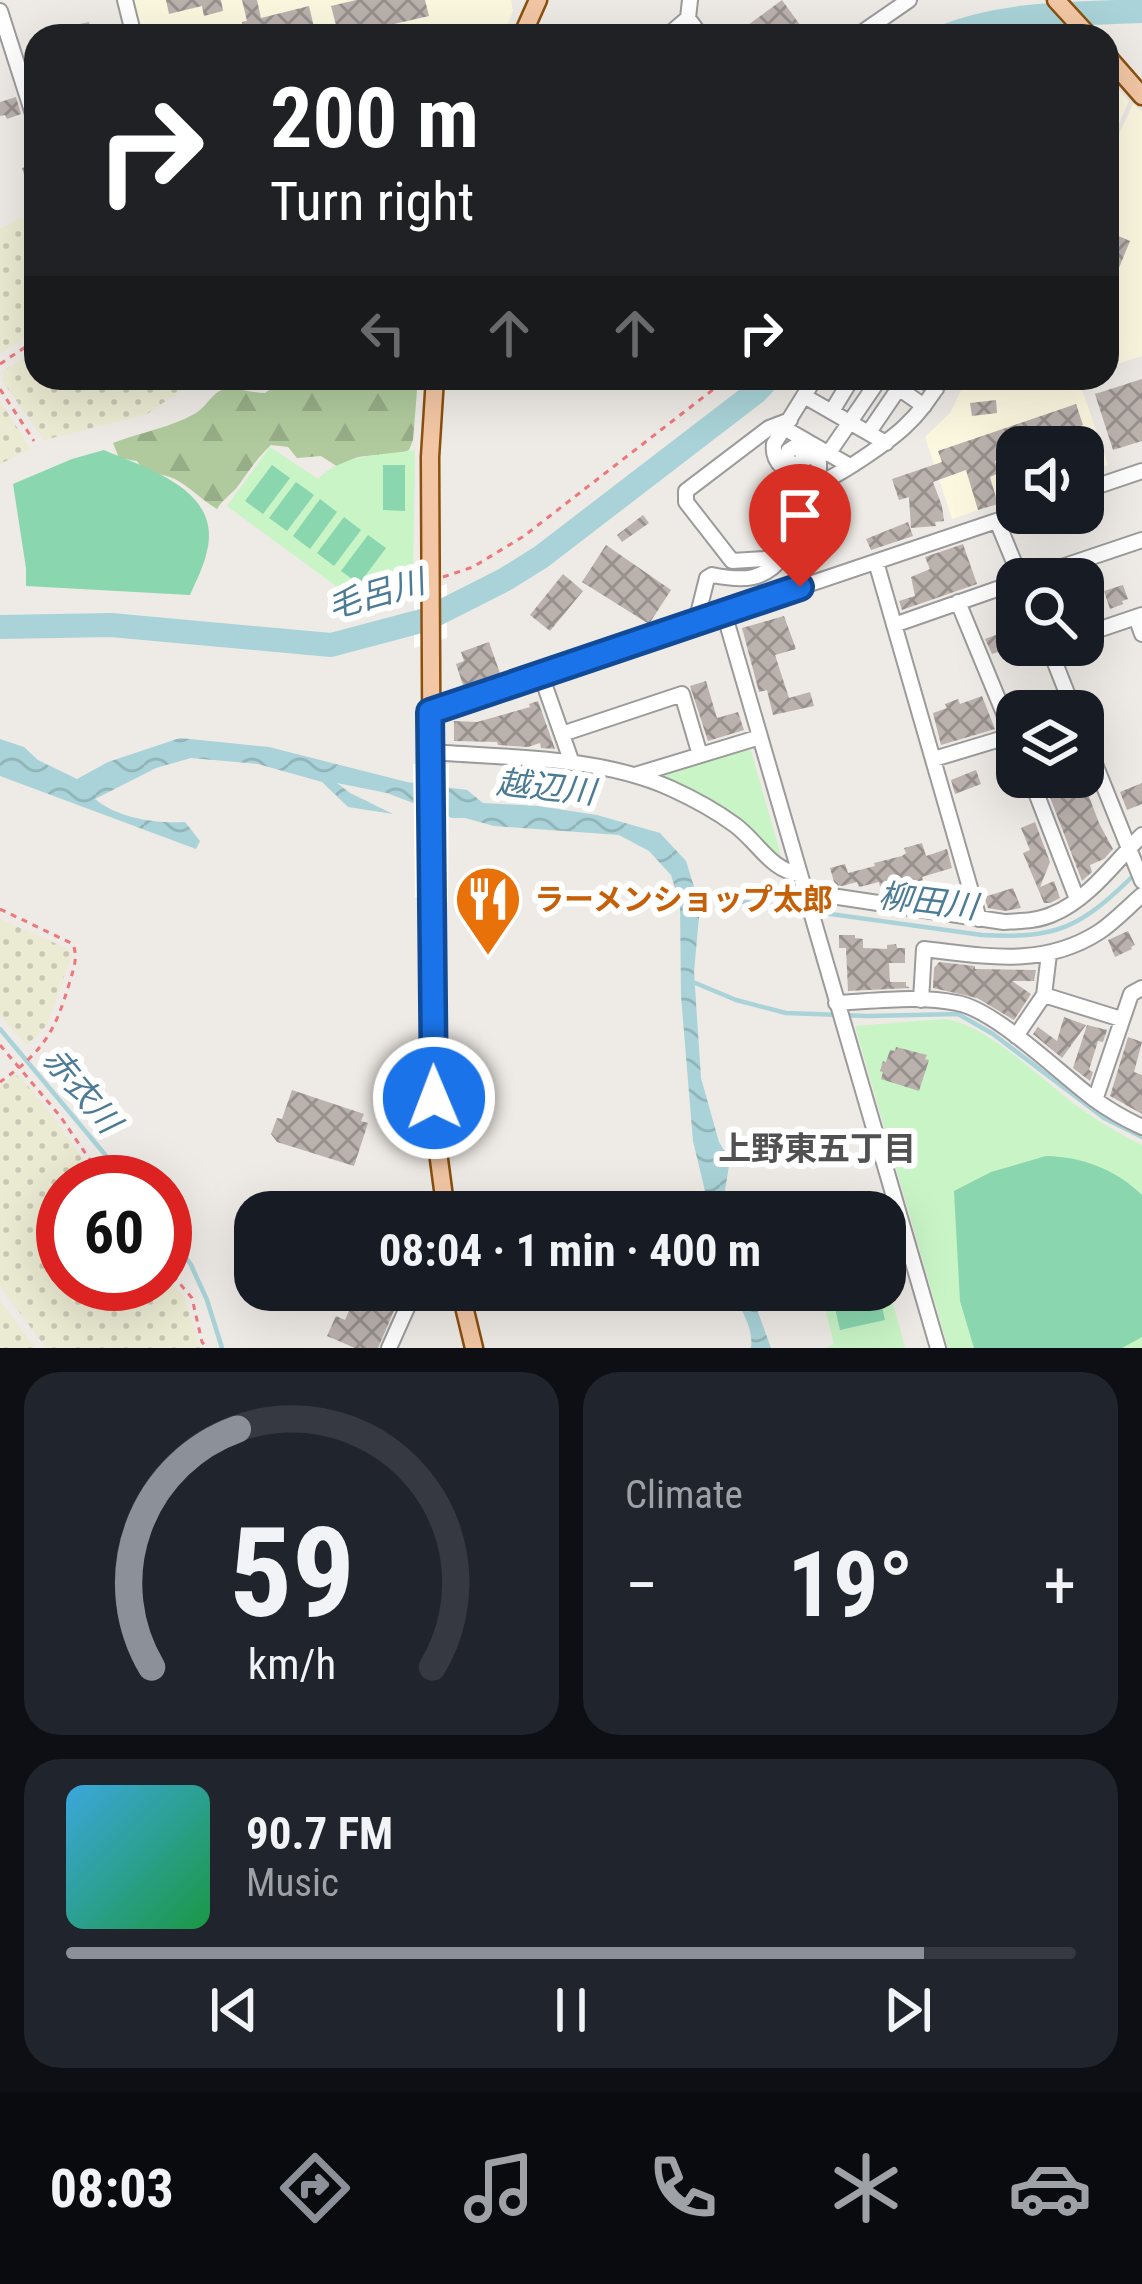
<!DOCTYPE html>
<html lang="en">
<head>
<meta charset="utf-8">
<style>
  body { margin:0; font-family:"Roboto Condensed","Noto Sans JP",sans-serif; background:#20242c; color:#f1f3f6; height:100vh; display:flex; flex-direction:column; font-size:45px; white-space:nowrap }
  * { box-sizing:border-box; margin:0 }
  p { font-size:39px; color:#9ea1a6 }
  .icon { flex:none; width:66px; height:66px; fill:none; stroke:currentColor; stroke-width:2; stroke-linecap:round; stroke-linejoin:round }
  .map { position:relative; height:1348px; overflow:hidden }
  .side { display:flex; flex-direction:column; gap:24px; padding:24px; background:#0d0f14; flex:1 }
  .side>* { flex:none }
  .hud { position:absolute; left:24px; top:24px; width:1095px; height:366px; border-radius:36px; box-shadow:0 12px 48px #0002; background:#202124; color:#fff; overflow:hidden }
  .controls { position:absolute; left:996px; top:426px; display:grid; gap:24px }
  .controls a { display:grid; place-items:center; width:108px; height:108px; border-radius:24px; background:#171b24; box-shadow:0 12px 48px #0002; font-size:60px }
  .speed { position:absolute; left:36px; top:1155px; display:flex; gap:24px; font-size:60px; font-weight:700; text-align:center }
  .speed>* { display:grid; place-content:center; width:156px; height:156px; border-radius:50%; background:#171b24; box-shadow:0 12px 48px #0002; line-height:1 }
  .speed .limit { border:18px solid #d22; background:#fff; color:#111 }
  .pin { position:absolute; display:grid; place-items:center; width:102px; height:102px; color:#fff; margin:-123px -51px; border-radius:50% 50% 50% 0; rotate:-45deg; box-shadow:0 0 12px #0007 }
  .pin .icon { rotate:45deg }
  .me { position:absolute; width:132px; margin:-66px; rotate:359deg; stroke-linejoin:round; filter:drop-shadow(0 0 9px #0008) }
  .turn { display:flex; align-items:center; gap:42px; height:252px; padding:0 48px; font-size:54px }
  .turn .icon { width:156px; height:156px; stroke-width:2.5 }
  .turn b { display:block; font-size:84px; line-height:102px }
  .lanes { display:flex; align-items:center; height:114px; padding:0 48px; background:#0003; justify-content:center; gap:60px; direction:ltr }
  .lanes .off { opacity:.35 }
  .big { font-size:90px; font-weight:700; line-height:1.1 }
  .side .tile { flex:1; display:flex; flex-direction:column; justify-content:center; gap:18px; min-width:0; padding:0 42px; border-radius:36px; background:#20242c }
  .side .dial { align-items:center; gap:0 }
  .dial svg { height:312px; overflow:visible; fill:none; stroke:#363941; stroke-width:7; stroke-linecap:round; text-anchor:middle }
  .dial text { fill:#f1f3f6; stroke:none }
  .song { display:flex; align-items:center; gap:36px }
  .cover { width:144px; height:144px; border-radius:18px; background:linear-gradient(135deg,hsl(200 70% 55%),hsl(140 70% 35%)) }
  .played { height:12px; border-radius:6px; background:linear-gradient(90deg,#8c9099 85%,#363941 85%) }
  .keys { display:flex; justify-content:space-around; direction:ltr }
  .heat { display:flex; justify-content:space-between; align-items:center; font-size:66px; direction:ltr }
  .side .tiles { flex:1; display:grid; gap:24px; grid-template-columns:1fr 1fr }
  .tile:last-child { grid-column:span 2 }
  .trip { position:absolute; left:234px; top:1191px; width:672px; height:120px; border-radius:36px; background:#171b24; box-shadow:0 12px 48px #0002; font-weight:700; line-height:120px; text-align:center }
  .dock { display:flex; height:192px; justify-content:space-around; align-items:center; background:#090b0e; color:#9ea1a6 }
  .dock .icon { width:84px; height:84px }
  .dock .active { color:#8c9099 }
  .dock b { font-size:54px; color:#f1f3f6 }
  .map>svg:first-child { display:block }
  .education { fill:#fcf8e0 }
  .farmland { fill:url(#farmland-dots) }
  .forest { fill:url(#forest-firs) }
  .park { fill:#c8f4c6 }
  .pitch { fill:#8ad6ae }
  .water { fill:url(#water-waves) }
  .pier { fill:#fff }
  .lines { fill:none; stroke-linecap:round; stroke-linejoin:round }
  .stream { stroke:#a9d3d8; stroke-width:4.5 }
  .river { stroke:#a9d3d8; stroke-width:24 }
  .building { fill:url(#building-cross-hatch) }
  .minor-casing { stroke:#9b9b9b; stroke-width:18 }
  .major-casing { stroke:#8a500e; stroke-width:21 }
  .path { stroke:#ed777b; stroke-width:3; stroke-dasharray:6 6; stroke-linecap:butt }
  .minor { stroke:#fff; stroke-width:14 }
  .major { stroke:#f3c7a5; stroke-width:16 }
  .route-casing { stroke:#114b97; stroke-width:30 }
  .route { stroke:#1a73e8; stroke-width:21 }
  .labels { text-anchor:middle; dominant-baseline:central; stroke-width:12; stroke-linejoin:round; paint-order:stroke }
  .food-label { font-size:30px; font-weight:bold; fill:#c56008; stroke:#fff; text-anchor:start }
  .water-label { font-size:33px; font-style:italic; fill:#4c7b96; stroke:#fff }
  .neighbourhood-label { font-size:33px; font-weight:bold; fill:#515151; stroke:#fff }
</style>
</head>
<body>
<div class="map">
<svg width="1142" height="1348" viewBox="0 0 1142 1348">
  <defs>
    <pattern id="farmland-dots" width="8" height="8" patternUnits="userSpaceOnUse" patternTransform="scale(3)"><rect width="8" height="8" fill="#ebead2"/><path d="M2 2h.1M6 6h.1" fill="none" stroke="#c9c8b4" stroke-width="1.8" stroke-linecap="round"/></pattern>
    <pattern id="forest-firs" width="22" height="20" patternUnits="userSpaceOnUse" patternTransform="scale(3)"><rect width="22" height="20" fill="#b0ca9d"/><path d="M5 1l3.5 6h-7zM16 11l3.5 6h-7z" fill="#97ad87"/></pattern>
    <pattern id="water-waves" width="16" height="10" patternUnits="userSpaceOnUse" patternTransform="scale(3)"><rect width="16" height="10" fill="#a9d3d8"/><path d="M0 5q4-4 8 0t8 0" fill="none" stroke="#91b5b9"/></pattern>
    <pattern id="building-cross-hatch" width="8" height="8" patternUnits="userSpaceOnUse" patternTransform="scale(3)"><rect width="8" height="8" fill="#bbb2ae"/><path d="M0 0l8 8M0 8l8-8" fill="none" stroke="#97908d"/></pattern>
  </defs>
  <rect width="100%" height="100%" fill="#eeeae5"/>
  <path class="education" d="M129,0H511L513,11L503,36H138Z
    M1107,76L1129,101L1107,150Z
    M1133,104L1142,112V356L1107,367V159Z
    M967,378H1078L1108,465L1083,474V447H1017V497L952,519L925,437L950,413Z"/>
  <path class="farmland" d="M36,210V330L0,354V229Z
    M36,349V378H199L147,414L44,440L1,379L4,376L2,372Z
    M0,401L31,449L0,464Z
    M0,919L66,948L72,954L47,1025L27,1045L0,1015Z
    M15,1075L20,1077L51,1113L98,1182H63V1284H165V1275L184,1296L200,1348H46L0,1286V1087Z
    M0,1301L35,1348H0Z"/>
  <path class="forest" d="M286,378H418L413,440L409,450C381,462 366,447 338,467L321,456L297,458L288,447L271,445C257,458 249,471 238,486C232,494 223,499 217,509C193,495 175,468 147,476L137,461L119,458L113,443C141,432 170,428 196,413C208,406 212,391 226,389C238,388 253,393 265,393Z"/>
  <path class="park" d="M270,447L318,479C342,454 382,455 415,450L413,575L386,591L355,600L227,506Z
    M746,748L751,751L781,856L777,858C746,820 707,796 660,779L659,774Z
    M944,1019C985,1023 1043,1081 1077,1106C1098,1121 1119,1134 1142,1145V1348H948L855,1026Z
    M885,1274L905,1348H826L834,1344L820,1290H885Z"/>
  <path class="pitch" d="M104,450C147,469 222,489 207,551C204,566 196,581 190,595L26,586V568L13,484L72,459Z
    M272,465L290,478L263,514L245,501Z
    M383,465H405V511L383,510Z
    M296,482L314,495L287,531L269,518Z
    M320,499L337,512L310,549L293,536Z
    M344,517L361,530L334,566L317,553Z
    M368,535L386,548L359,584L341,571Z
    M1046,1156C1083,1157 1115,1169 1142,1195V1337L1122,1348H974L960,1301L954,1191L991,1172Z
    M880,1298L885,1320L840,1330L835,1308Z"/>
  <path class="water" d="M180,738L269,747L407,782L467,790L483,803L538,806L597,815L660,833L686,861L700,906L694,972L701,1078L719,1142L730,1160L725,1190L730,1212H710L693,1141L681,996L680,904L671,875L649,851L619,835L494,826L465,818H452L387,793L337,783L350,793L393,814L348,807L322,782L258,764L191,758L156,768L95,799C117,818 157,824 185,822L200,841L196,849L0,776V739L24,747L38,760L77,779L108,762Z
    M729,1290H750L771,1348H751C754,1327 740,1307 729,1290Z"/>
  <path class="pier" d="M447,584V638L414,648V594Z
    M413,764H449L448,903L415,897Z"/>
  <g class="lines">
    <path class="stream" d="M694,895L982,935C1057,939 1080,928 1134,875
      M693,982L736,1000L786,1013L868,1016L958,1014L993,1034L1104,1118L1142,1137
      M0,1029L128,1182
      M165,1225L191,1265L207,1300L222,1348"/>
    <path class="river" d="M946,36C1008,12 1076,14 1142,11
      M0,627L111,625L331,645L425,620L504,580L541,557L756,392L769,378"/>
  </g>
  <path class="building" d="M166,0H221L223,11L204,16L202,6L169,14Z
    M242,0H257L261,18L309,6L316,36H245L242,22L247,21Z
    M356,0H425L429,16L355,33L353,26L337,29L331,6Z
    M782,0L808,36H733Z
    M89,22L92,36H47V31Z
    M16,97L21,114L7,119L5,115L0,116V102Z
    M36,164V205L34,206L22,168Z
    M1107,231L1130,241L1107,297Z
    M1142,379V441L1113,450L1095,394Z
    M996,400L997,413L972,416L970,403Z
    M1076,404L1083,425L1078,427L1079,431L1032,447H1017V453L995,461L999,473L990,477L998,504L978,510L966,470L933,482L942,506L944,521L935,522L936,526L911,528L909,497L899,500L892,479L942,462L938,451Z
    M643,515L649,523L622,542L617,535Z
    M908,522L913,536L871,550L866,539Z
    M963,544L977,584L902,610L899,601L915,596L911,577L930,569L925,557Z
    M606,545L671,590L649,624L582,582Z
    M563,574L583,591L550,631L530,615Z
    M1123,585L1128,599L1122,601L1123,604L1110,609L1104,591Z
    M784,616L796,649L775,655L789,698L810,692L814,706L773,715L767,690L759,692L742,628Z
    M1017,627V646L992,654L985,639Z
    M489,642L501,676L464,688L456,664L464,661L461,652Z
    M706,681L717,718L738,712L744,730L708,741L690,686Z
    M982,696L995,729L941,745L933,713L947,708L945,704L958,699L960,704Z
    M538,701L555,749L541,748L540,743L528,747L498,745L497,742L454,741V721L477,722L530,707L529,704Z
    M976,770L981,784L955,794L951,780Z
    M1084,774L1092,793L1088,794L1099,823L1113,849L1104,859L1090,865L1092,872L1082,881L1046,787Z
    M1142,783V804L1127,810L1120,792Z
    M1035,822L1050,862L1040,887L1054,881L1060,898L1050,903H1044L1023,853L1030,850L1021,828Z
    M922,843L926,856L947,849L952,868L922,877L927,893L921,894V898L905,896L901,882L880,887L879,882L859,887L857,882L842,886L835,885L830,868L845,864L848,873L875,866L874,863L902,856L906,853L904,848Z
    M1013,888L1021,908L1005,911L988,908L984,897Z
    M1128,931L1135,945L1131,947L1132,949L1115,957L1108,940Z
    M839,935H855V938L863,939V948L887,949V945L896,944L897,948H905V963H889L890,982H906V986L910,988L848,991L846,948H839Z
    M939,962L975,966V969L1036,970L1034,981H1012L1031,994L1014,1020L977,998L933,988L934,968Z
    M1064,1017L1086,1025L1062,1058L1033,1034L1038,1027L1057,1041Z
    M1087,1025L1107,1030L1103,1042L1098,1041L1089,1070L1093,1072L1090,1081L1073,1068Z
    M1128,1037L1142,1042L1134,1072L1142,1075V1114L1110,1096Z
    M896,1047L927,1055L925,1059L929,1060L919,1091L881,1079L883,1072L880,1071L883,1061L886,1062L890,1050L895,1051Z
    M292,1090L364,1114L361,1121L368,1123L354,1166L277,1142L271,1134L277,1118L282,1119Z
    M332,1192L351,1205L346,1212H330L322,1206Z
    M358,1290L376,1298L378,1292L388,1297L386,1302L396,1306L378,1348H355L327,1336L336,1316L345,1320Z"/>
  <g class="lines">
    <g class="minor-casing">
      <path id="minor" d="M125,0L134,36
        M0,11L33,114
        M688,18L701,36
        M667,36L688,18L690,0
        M857,36L909,0
        M815,378L774,444C771,467 793,475 811,484C828,481 839,473 854,464C894,438 918,421 942,378
        M884,378L924,406
        M920,378L936,389
        M804,396L886,443
        M832,411L852,378
        M784,428L850,466
        M869,432L899,388
        M828,454L880,378
        M803,461L802,450L794,447L788,451L787,459C797,472 801,457 812,456L819,462V469L814,473L807,472L802,468L803,461
        M1083,491L1142,471
        M997,521L1021,579
        M785,554L817,503L824,482
        M876,562L979,919
        M1026,579L1142,540
        M958,602L1017,745
        M724,613L938,1348
        M1136,617L1142,634
        M696,622L707,578L712,575C743,581 764,582 785,554L779,558L732,561L686,502V491L769,428L790,420
        M894,625L1017,582
        M1083,635L1142,615
        M1048,645L1074,711
        M541,675L572,763
        M430,712L1020,513
        M562,734L682,694L700,755
        M1083,734L1142,881
        M431,752C510,758 597,756 670,788C692,798 716,811 735,825C758,842 771,871 800,874
        M934,759L1017,734
        M635,775L760,737
        M1030,777L1077,899
        M805,892L1004,922C1020,921 1038,921 1053,914C1088,900 1116,861 1142,835
        M1044,995L1121,1019
        M921,1000L924,949C985,956 1043,968 1099,932C1114,922 1128,907 1142,895
        M836,1003C875,1001 919,995 957,1003C996,1010 1060,1074 1094,1099C1109,1110 1125,1119 1142,1127
        M1016,1036L1044,995L1049,954
        M1095,1100L1131,994L1142,988
        M389,1348L415,1290"/>
    </g>
    <g class="major-casing">
      <path id="major" d="M1056,0L1089,36
        M522,36L538,0
        M1107,56L1142,96
        M435,378L430,457L433,1078L436,1137L446,1212
        M460,1290L474,1348"/>
    </g>
    <path class="path" d="M0,364L36,340
      M0,389L34,441
      M443,577L473,567L524,536L728,378
      M0,909L73,944C78,958 74,967 70,981C55,1032 44,1051 0,1082
      M0,1045L60,1116L105,1182
      M165,1266L192,1298L202,1342L207,1348"/>
    <use href="#minor" class="minor"/>
    <use href="#major" class="major"/>
  </g>
  <g class="lines">
    <g class="route-casing">
      <path id="route" d="M434,1098L430,712L800,587"/>
    </g>
    <use href="#route" class="route"/>
  </g>
  <defs>
    <g id="restaurant-pin" transform="scale(3.45)"><path d="M0 17L-7.5 6A9.5 9.5 0 1 1 7.5 6Z" fill="#e8710a" stroke="#fff"/><path d="M-5-6h1v4h1v-4h1v4h1v-4h1v5L-1.5 .5V6h-2V.5L-5-1ZM5-6V6H3V1.5H1.5Q1.5-4 5-6Z" fill="#fff"/></g>
  </defs>
  <g fill-rule="evenodd">
    <use href="#restaurant-pin" x="488" y="899"/>
  </g>
  <g class="labels">
    <g class="food-label">
      <text x="534" y="899">ラーメンショップ太郎</text>
    </g>
    <g class="water-label">
      <text transform="translate(376 594) rotate(-16)">毛呂川</text>
      <text transform="translate(546 787) rotate(6)">越辺川</text>
      <text transform="translate(928 901) rotate(7)">柳田川</text>
      <text transform="translate(82 1090) rotate(50)">赤衣川</text>
    </g>
    <g class="neighbourhood-label">
      <text x="817" y="1148">上野東五丁目</text>
    </g>
  </g>
</svg>
<div class="controls">
<a><svg class="icon" aria-label="sound" viewBox="0 0 24 24"><path d="M4 9h4l5-4v14l-5-4H4zM17 9q2 3 0 6"/></svg></a>
<a><svg class="icon" aria-label="search" viewBox="0 0 24 24"><circle cx="10" cy="10" r="6"/><path d="M15 15l6 6"/></svg></a>
<a><svg class="icon" aria-label="layers" viewBox="0 0 24 24"><path d="M12 4l9 5-9 5-9-5zM3 14l9 5 9-5"/></svg></a>
</div>
<div class="speed"><div class="limit">60</div></div>
<div class="pin" style="left:800px;top:587px;background:#d93025"><svg class="icon" aria-label="arrive" viewBox="0 0 24 24"><path d="M6 21V4h12l-3 4 3 4H6"/></svg></div>
<svg class="me" style="left:434px;top:1098px" viewBox="-20 -20 40 40"><circle r="17" fill="#1a73e8" stroke="#fff" stroke-width="3"/><path d="M0-11L8 9 0 5-8 9z" fill="#fff"/></svg>
<div class="trip">08:04 · 1 min · 400 m</div>
<div class="hud">
<div class="turn"><svg class="icon" aria-label="right" viewBox="0 0 24 24"><path d="M7 20v-9h11M14 6l5 5-5 5"/></svg><div><b>200 m</b>Turn right</div></div>
<div class="lanes"><svg class="icon off" aria-label="left" viewBox="0 0 24 24"><path d="M17 20v-9H6M10 6l-5 5 5 5"/></svg><svg class="icon off" aria-label="ahead" viewBox="0 0 24 24"><path d="M12 20V5M6 11l6-6 6 6"/></svg><svg class="icon off" aria-label="ahead" viewBox="0 0 24 24"><path d="M12 20V5M6 11l6-6 6 6"/></svg><svg class="icon" aria-label="right" viewBox="0 0 24 24"><path d="M7 20v-9h11M14 6l5 5-5 5"/></svg></div>
</div>
</div>
<section class="side">
<div class="tiles">
<div class="tile dial"><svg viewBox="0 0 100 80">
<path d="M14 69A42 42 0 1 1 86 69"/>
<path d="M14 69A42 42 0 0 1 36 8" stroke="#8c9099"/>
<text x="50" y="56" font-size="32" font-weight="700">59</text>
<text x="50" y="72" font-size="11">km/h</text>
</svg></div>
<div class="tile"><p>Climate</p>
<div class="heat"><a>−</a><b class="big">19°</b><a>+</a></div>
</div>
<div class="tile">
<div class="song"><i class="cover"></i><div><b>90.7 FM</b><p>Music</p></div></div>
<div class="played"></div>
<div class="keys"><svg class="icon" aria-label="previous" viewBox="0 0 24 24"><path d="M18 5L8 12l10 7zM5 5v14"/></svg><svg class="icon" aria-label="pause" viewBox="0 0 24 24"><path d="M8 5v14M16 5v14"/></svg><svg class="icon" aria-label="next" viewBox="0 0 24 24"><path d="M6 5l10 7-10 7zM19 5v14"/></svg></div>
</div>
</div>
</section>
<nav class="dock">
<b>08:03</b>
<svg class="icon active" aria-label="directions" viewBox="0 0 24 24"><path d="M12 3l9 9-9 9-9-9zM9 14v-3h6M13 9l2 2-2 2"/></svg>
<svg class="icon" aria-label="music" viewBox="0 0 24 24"><path d="M9 18V5l10-2v13"/><circle cx="6" cy="18" r="3"/><circle cx="16" cy="16" r="3"/></svg>
<svg class="icon" aria-label="phone" viewBox="0 0 24 24"><path d="M5 4h4l2 5-3 2q2 4 5 5l2-3 5 2v4C11 20 4 13 5 4z"/></svg>
<svg class="icon" aria-label="climate" viewBox="0 0 24 24"><path d="M12 3v18M4 7l16 10M4 17L20 7"/></svg>
<svg class="icon" aria-label="car" viewBox="0 0 24 24"><path d="M5 17H2v-5l4-1 3-4h7l3 4 3 1v5h-3M9 17h6M6 11h13"/><circle cx="7" cy="17" r="2"/><circle cx="17" cy="17" r="2"/></svg>
</nav>
</body>
</html>
